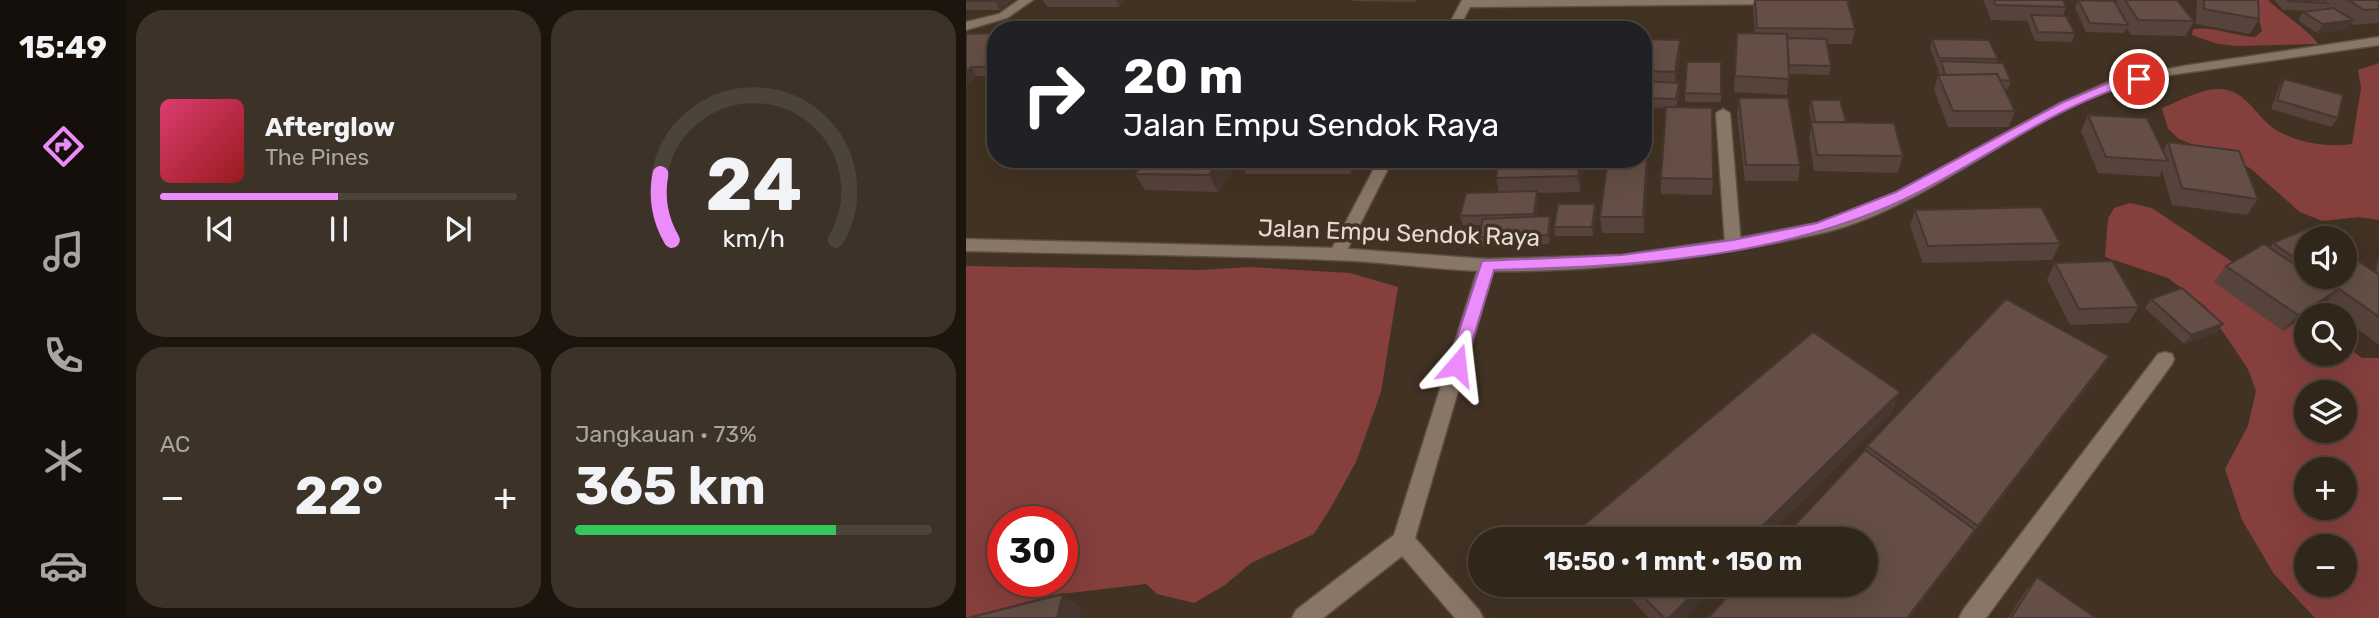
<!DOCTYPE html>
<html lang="id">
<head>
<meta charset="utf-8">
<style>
  body { margin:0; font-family:Rubik,sans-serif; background:#3d3227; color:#f1f3f6; height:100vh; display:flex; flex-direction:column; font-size:26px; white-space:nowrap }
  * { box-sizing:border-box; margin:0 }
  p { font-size:23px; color:#a8a5a2 }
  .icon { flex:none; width:38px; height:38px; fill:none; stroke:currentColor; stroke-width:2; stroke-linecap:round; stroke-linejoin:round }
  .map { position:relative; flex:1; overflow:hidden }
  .details { display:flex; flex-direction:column; gap:10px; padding:10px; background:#1b150e; width:840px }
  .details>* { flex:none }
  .banner { position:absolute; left:21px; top:21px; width:665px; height:147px; border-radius:28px; box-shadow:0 7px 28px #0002,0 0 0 2px #4c4339; background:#202124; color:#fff; overflow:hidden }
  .tools { position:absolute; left:1328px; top:226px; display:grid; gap:14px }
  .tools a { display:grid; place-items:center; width:63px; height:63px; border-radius:50%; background:#31261a; box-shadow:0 7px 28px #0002,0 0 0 2px #4c4339; font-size:35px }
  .speed { position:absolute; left:21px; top:506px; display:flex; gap:14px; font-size:35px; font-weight:700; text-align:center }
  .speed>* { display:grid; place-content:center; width:91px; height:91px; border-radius:50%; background:#31261a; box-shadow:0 7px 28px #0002,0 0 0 2px #4c4339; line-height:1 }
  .speed .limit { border:10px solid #d22; background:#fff; color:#111 }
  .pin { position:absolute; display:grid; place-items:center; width:60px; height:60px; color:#fff; margin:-30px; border:4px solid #fff; border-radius:50%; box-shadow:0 2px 7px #0007 }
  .me { position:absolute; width:77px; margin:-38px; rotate:17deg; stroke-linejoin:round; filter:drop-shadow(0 0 5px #0008) }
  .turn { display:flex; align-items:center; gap:24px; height:147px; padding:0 21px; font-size:32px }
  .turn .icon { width:91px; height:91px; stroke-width:2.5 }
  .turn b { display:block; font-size:49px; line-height:60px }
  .big { font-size:52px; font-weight:700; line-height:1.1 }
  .details .widget { flex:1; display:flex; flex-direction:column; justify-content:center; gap:10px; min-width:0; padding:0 24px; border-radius:28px; background:#3d3227 }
  .details .dial { align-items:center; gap:0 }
  .dial svg { height:182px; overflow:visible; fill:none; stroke:#4c4339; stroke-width:7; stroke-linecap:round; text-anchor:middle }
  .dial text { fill:#f1f3f6; stroke:none }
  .song { display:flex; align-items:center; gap:21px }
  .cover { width:84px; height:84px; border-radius:10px; background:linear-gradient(135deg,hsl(340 70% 55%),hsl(0 70% 35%)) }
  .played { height:7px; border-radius:4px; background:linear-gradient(90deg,#ec8cfb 50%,#4c4339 50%) }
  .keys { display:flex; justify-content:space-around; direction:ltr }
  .heat { display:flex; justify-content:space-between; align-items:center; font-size:38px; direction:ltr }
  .charge { height:10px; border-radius:5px; background:linear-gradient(90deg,#34c759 73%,#4c4339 0) }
  .details .tiles { flex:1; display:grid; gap:10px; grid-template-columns:repeat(2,1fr) }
  .trip { position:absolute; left:502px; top:527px; width:410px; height:70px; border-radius:35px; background:#31261a; box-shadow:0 7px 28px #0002,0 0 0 2px #4c4339; font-weight:700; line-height:70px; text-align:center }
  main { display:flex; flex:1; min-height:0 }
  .dock { display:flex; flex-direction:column; width:126px; justify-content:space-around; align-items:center; background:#140f0a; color:#a8a5a2 }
  .dock .icon { width:49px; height:49px }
  .dock .current { color:#ec8cfb }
  .dock b { font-size:32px; color:#f1f3f6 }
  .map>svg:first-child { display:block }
  .green { fill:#853f3d; fill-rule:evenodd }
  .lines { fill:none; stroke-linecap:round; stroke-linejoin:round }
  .minor-casing { stroke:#5c4f43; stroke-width:3 }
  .tertiary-casing { stroke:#5c4f43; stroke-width:3 }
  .minor { fill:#887666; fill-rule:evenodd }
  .tertiary { fill:#887666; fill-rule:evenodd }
  .wall { fill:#56433b }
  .shaded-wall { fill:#463730 }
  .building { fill:#644e45; stroke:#463730; stroke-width:2 }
  .route { fill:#ec8cfb; stroke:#995ba3; stroke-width:2 }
  .labels { text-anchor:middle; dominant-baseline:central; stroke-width:7; stroke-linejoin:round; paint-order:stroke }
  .street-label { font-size:24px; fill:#e4dbd2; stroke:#413223 }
</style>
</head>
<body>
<main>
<nav class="dock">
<b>15:49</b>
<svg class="icon current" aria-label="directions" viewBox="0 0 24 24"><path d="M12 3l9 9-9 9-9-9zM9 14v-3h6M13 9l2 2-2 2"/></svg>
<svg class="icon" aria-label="music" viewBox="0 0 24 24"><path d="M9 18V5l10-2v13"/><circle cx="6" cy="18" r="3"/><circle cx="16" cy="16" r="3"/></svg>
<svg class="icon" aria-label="phone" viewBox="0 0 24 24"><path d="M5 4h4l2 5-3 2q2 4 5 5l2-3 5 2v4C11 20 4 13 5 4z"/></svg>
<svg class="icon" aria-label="climate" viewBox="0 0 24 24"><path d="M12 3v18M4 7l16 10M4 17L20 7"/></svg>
<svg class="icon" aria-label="car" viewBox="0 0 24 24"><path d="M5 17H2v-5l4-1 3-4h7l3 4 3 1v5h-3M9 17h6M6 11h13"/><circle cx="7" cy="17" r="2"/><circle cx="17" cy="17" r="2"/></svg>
</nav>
<section class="details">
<div class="tiles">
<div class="widget">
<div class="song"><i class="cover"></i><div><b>Afterglow</b><p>The Pines</p></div></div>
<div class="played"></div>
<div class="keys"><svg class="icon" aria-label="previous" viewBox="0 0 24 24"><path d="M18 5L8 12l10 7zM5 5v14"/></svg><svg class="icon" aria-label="pause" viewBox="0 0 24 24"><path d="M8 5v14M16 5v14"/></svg><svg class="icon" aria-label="next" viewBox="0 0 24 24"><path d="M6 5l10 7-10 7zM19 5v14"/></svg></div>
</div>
<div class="widget dial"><svg viewBox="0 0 100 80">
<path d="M14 69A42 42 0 1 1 86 69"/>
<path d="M14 69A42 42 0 0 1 9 40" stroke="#ec8cfb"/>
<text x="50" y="56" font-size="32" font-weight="700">24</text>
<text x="50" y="72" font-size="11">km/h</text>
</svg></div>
<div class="widget"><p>AC</p>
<div class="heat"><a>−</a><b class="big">22°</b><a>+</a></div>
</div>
<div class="widget"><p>Jangkauan · 73%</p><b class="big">365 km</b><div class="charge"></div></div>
</div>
</section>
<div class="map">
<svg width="1413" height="618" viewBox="0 0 1413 618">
  <rect width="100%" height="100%" fill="#413223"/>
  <path class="green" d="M1239,0H1302C1315,13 1344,31 1352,44L1271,46L1252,44L1226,35L1227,29C1248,26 1268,36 1289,37L1296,31L1292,16Z
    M1413,63V220L1393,217L1356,221L1334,212L1284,168L1213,139L1202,129L1196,108C1212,102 1234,89 1252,89C1282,89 1290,119 1312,131C1333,143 1362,148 1386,144L1395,88L1392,70Z
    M1164,203L1186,208L1307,289L1340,317V354H1379V345L1396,358H1413V618H1349L1308,574L1276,520L1259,469L1282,426L1290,391L1282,369L1240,307L1202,278L1139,257L1142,219L1148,208ZM1340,392H1379V430H1340ZM1340,469H1379V508H1340ZM1340,546H1379V584H1340Z
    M0,266L235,270L283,267L384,273L432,287L415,392L390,462L364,509L348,534L285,563L259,585L228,603L191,594L180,584L87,595L0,618ZM37,522H96V581H37Z"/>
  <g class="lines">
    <g class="minor-casing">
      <path id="minor" d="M53,0H67L41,18L0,30V22L33,14Z
        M496,0H816L817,1L811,4L504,7L492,30H480Z
        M757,109L764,113L775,245L767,251L759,245L750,113Z
        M413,159H427L377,258H365L363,254Z
        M521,259L529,265L449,538L513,610L517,618H489L436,556L357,618H326L330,610L428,535L513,265Z
        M1199,352L1206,354L1208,359L1206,364L1020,618H993L997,610L1192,354Z"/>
    </g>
    <g class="tertiary-casing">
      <path id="tertiary" d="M1413,37V45C1360,53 1307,60 1254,68C1221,73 1185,76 1153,87C1050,122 959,210 852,234C743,258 630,273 518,271C467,270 416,261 365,260C244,255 122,254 0,251V239L371,248L521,259L656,255L767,239L851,223L884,211L929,193L1094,103L1146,80L1217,66Z"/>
    </g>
    <use href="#minor" class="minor"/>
    <use href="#tertiary" class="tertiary"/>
  </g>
  <path class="wall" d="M0,0H46L34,10H0Z
    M77,0H160L153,7H81Z
    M387,0H450L449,2L387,1Z
    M788,0H881L889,29L886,44H861L865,66L863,75L823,74L821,95L768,92L771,33H789L787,7Z
    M1017,0H1097L1100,7L1097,16L1109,33L1106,42L1069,41L1062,23V21L1025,20Z
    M1112,0L1150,4L1151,0H1211L1228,21L1220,36L1165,35L1160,28L1158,33L1120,32L1109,8Z
    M1231,0H1292L1293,19L1284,34L1230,24Z
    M1308,0H1413V23L1388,25L1385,23L1381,29L1351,33L1332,20L1337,12L1344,11L1317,10Z
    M30,33V76H11L0,87V34Z
    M677,39L714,40V56L710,83L713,92L710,108L747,179L746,195L695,194V178L700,108L677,107Z
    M966,39L1032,59L1030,63L1045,81L1042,89H1038L1049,111L1043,127H982L968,90L972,75H974L972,70L973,67H971L964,48Z
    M1318,79L1372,118L1365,127L1305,109L1313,87Z
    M719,93L755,94V102H719Z
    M773,98L834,165L832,181H779L771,114Z
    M845,100L937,156L932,173L848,171L843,138L846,122L843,109Z
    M1122,115L1197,150L1202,142L1292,199L1281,215L1206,205L1196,171L1193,177L1132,173L1115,131Z
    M181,159H392L385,174H280L274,161L252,192L179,190L169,174Z
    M617,159L614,192L571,193L572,200L570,217L584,216L585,226L583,244L515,246L513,237L515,225H497L494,216L533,192L530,178Z
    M682,170L678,233H636L634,217Z
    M629,204L630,213L627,236H589L588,227Z
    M949,210L1094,243L1086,260L957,263L944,226Z
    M1340,238V276H1379L1409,272L1413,255V344H1412L1379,320V315H1372L1357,305L1317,331L1248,282L1260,266L1304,248L1307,243Z
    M1089,263L1173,307L1162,323L1104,325L1081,279Z
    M1185,299L1257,324L1250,333L1218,344L1179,308Z
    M1143,356L1130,376L943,618L899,450L901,446Z
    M927,412L798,539H613L612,530Z
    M1071,577L1130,618H1042L1060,590Z
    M651,584H752L718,618H683Z"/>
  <path class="shaded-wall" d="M30,0H46L34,10L29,1Z
    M150,0H160L153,7Z
    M1387,20L1381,29L1351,33L1357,24Z
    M714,40V56L709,88V72Z
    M5,67L11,76L0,87V72Z
    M681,154L682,170L678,233L677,217Z
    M255,159H273L274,161L252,192L243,175Z
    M379,159H392L385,174Z
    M614,159H617L614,192L612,176Z
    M571,191L572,200L569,223L568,214Z
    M629,204L630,213L627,236L626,227Z
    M584,216L585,226L583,244L582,235Z
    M1370,291L1356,307L1343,315H1340V316L1317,331L1332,315Z
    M1257,324L1250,333L1218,344L1225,335Z
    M1143,356L1130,376L943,618H941Z
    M934,392L927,412L798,539H783Z
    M737,584H752L718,618H703Z
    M97,594L115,607L113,618H91Z"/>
  <path class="building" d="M0,0H30L29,1H0Z
    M789,0H881L889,29L791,28Z
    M1028,0H1097L1100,7L1029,5Z
    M1112,0L1148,1L1162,25L1124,23Z
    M1159,0H1211L1228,21L1172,20Z
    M1238,0H1292L1293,19L1238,9Z
    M1321,0H1358L1361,3L1322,1Z
    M1382,0H1413V9L1398,10Z
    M1367,8L1387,20L1357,24L1337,12Z
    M1065,15L1100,16L1109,33L1072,32Z
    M30,33V67H5L0,72V34Z
    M771,33L821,34L823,79L769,76Z
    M821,38L860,39L865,66L823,65Z
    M677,39L714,40L709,72L677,71Z
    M966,39L1023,40L1032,59L973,58Z
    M975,61L1037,63L1045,81L1034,80L1031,74L979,75Z
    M721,62H755V94L719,93Z
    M1031,74L1049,111H987L972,75Z
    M1318,79L1377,95L1372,118L1311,100Z
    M677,81L713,83L710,99L677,98Z
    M773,98H822L834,165H780Z
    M845,100H874L880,122H849Z
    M700,107L746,108L747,179L695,178Z
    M1122,115L1181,118L1202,161L1140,157Z
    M845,122L928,123L937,156L851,155Z
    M1202,142L1273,151L1292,199L1216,188Z
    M677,153L681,154L677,217H634L642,159H677Z
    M181,159H255L243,175L169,174Z
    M533,159H614L612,176L530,178Z
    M571,191L568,214L494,216L500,193Z
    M592,204H629L626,227H588Z
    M1075,207L1094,243L962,246L949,210Z
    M584,216L582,235L513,237L517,219Z
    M1343,228L1358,238H1340V266L1307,243Z
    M1298,244L1340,272V276H1348L1370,291L1332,315L1260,266Z
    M1379,252L1413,275V317L1355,276H1379Z
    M1146,261L1173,307L1113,309L1089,263Z
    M1216,288L1257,324L1225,335L1185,299Z
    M1040,299L1143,356L1012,526L901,446Z
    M847,332L934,392L783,539H620L612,530Z
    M899,450L1009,530L941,618H742L773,584H900V539H816Z
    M1071,577L1130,618H1045Z
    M665,584H737L703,618H698Z
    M97,594L91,618H2Z"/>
  <path class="route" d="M1173,75L1179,79L1177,81C1091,102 1019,161 939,199C812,259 666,266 528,270L499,365L497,370H485L482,365L516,261L656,255L767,240L851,223L930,192L1095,103L1147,81Z"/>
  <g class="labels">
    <g class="street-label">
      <text transform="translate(433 233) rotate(2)">Jalan Empu Sendok Raya</text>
    </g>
  </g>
</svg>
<div class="tools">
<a><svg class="icon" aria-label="sound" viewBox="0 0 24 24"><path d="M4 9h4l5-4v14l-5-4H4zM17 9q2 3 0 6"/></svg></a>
<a><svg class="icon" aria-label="search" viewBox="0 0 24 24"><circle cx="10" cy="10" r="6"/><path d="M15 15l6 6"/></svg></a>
<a><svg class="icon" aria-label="layers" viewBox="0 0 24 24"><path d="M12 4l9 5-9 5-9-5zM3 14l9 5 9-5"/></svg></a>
<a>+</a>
<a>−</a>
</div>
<div class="speed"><div class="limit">30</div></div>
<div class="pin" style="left:1173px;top:79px;background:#d93025"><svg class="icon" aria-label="arrive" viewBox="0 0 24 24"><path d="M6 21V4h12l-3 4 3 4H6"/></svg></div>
<svg class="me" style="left:491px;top:365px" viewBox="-20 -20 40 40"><path d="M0-17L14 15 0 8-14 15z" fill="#ec8cfb" stroke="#fff" stroke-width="4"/></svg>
<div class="trip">15:50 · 1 mnt · 150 m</div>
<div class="banner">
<div class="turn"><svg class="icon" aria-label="right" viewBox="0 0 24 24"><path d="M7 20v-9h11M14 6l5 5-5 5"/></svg><div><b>20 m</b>Jalan Empu Sendok Raya</div></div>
</div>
</div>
</main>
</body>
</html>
